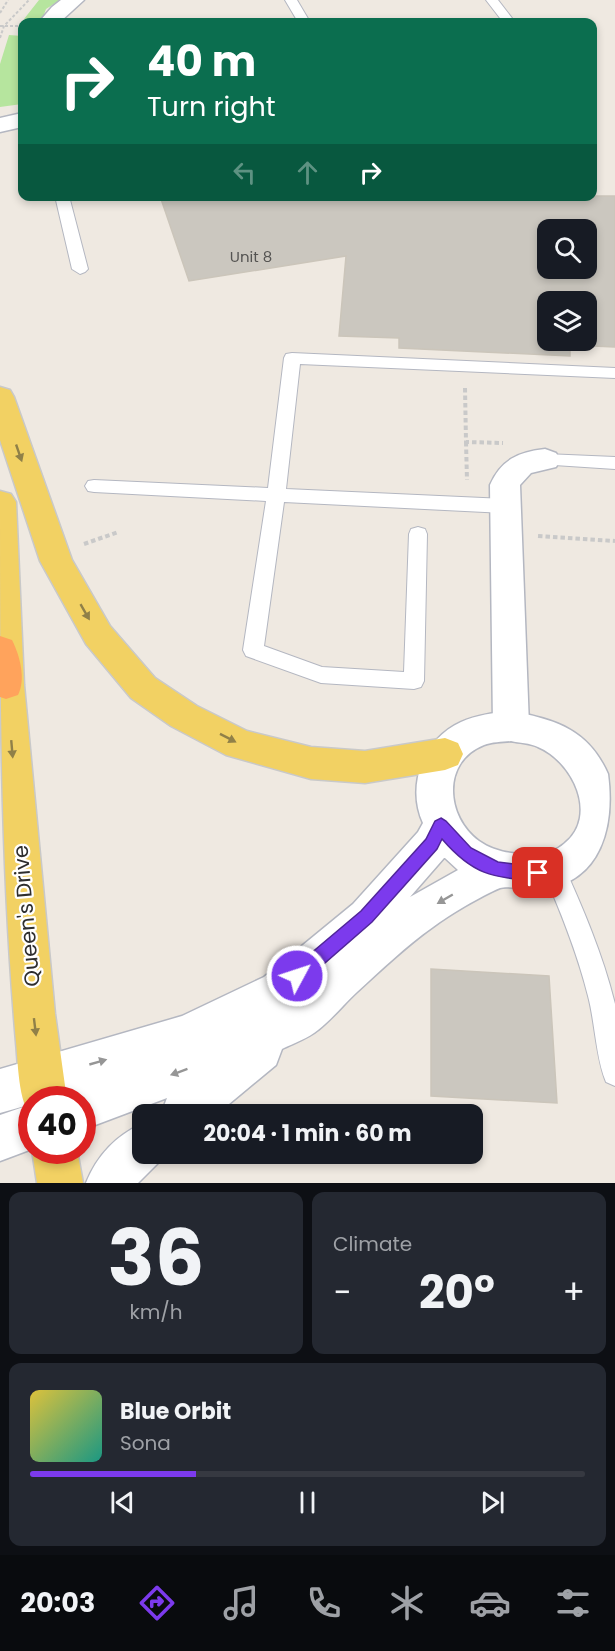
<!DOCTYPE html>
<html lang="en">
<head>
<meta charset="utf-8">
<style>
  body { margin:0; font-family:Poppins,sans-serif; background:#242831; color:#f1f3f6; height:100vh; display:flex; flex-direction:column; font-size:22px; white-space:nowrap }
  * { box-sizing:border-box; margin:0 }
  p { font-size:20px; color:#9ea1a6 }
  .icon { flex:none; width:33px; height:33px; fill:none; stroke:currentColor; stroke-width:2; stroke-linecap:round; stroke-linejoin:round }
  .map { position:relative; height:1183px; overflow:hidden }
  .side { display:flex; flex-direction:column; gap:9px; padding:9px; background:#0d0f14; flex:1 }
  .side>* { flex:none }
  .hud { position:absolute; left:18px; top:18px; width:579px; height:183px; border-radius:12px; box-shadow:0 3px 9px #0003; background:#0b6e4f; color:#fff; overflow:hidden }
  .buttons { position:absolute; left:537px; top:219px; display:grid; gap:12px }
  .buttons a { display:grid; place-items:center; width:60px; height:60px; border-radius:12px; background:#171b24; box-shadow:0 3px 9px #0003; font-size:30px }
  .speed { position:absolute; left:18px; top:1086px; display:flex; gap:12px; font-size:30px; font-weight:700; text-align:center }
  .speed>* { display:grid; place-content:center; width:78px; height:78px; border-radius:50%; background:#171b24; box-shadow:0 3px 9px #0003; line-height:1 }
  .speed .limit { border:9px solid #d22; background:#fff; color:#111 }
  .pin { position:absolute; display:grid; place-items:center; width:51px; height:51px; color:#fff; margin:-26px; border-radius:12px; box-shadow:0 3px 9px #0006 }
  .me { position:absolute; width:66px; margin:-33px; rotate:50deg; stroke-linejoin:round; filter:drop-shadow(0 0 4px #0008) }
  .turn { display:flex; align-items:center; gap:21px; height:126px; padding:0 30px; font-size:27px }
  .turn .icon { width:78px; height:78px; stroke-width:2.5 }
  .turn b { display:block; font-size:42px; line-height:51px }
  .lanes { display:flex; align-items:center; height:57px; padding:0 30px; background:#0003; justify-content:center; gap:30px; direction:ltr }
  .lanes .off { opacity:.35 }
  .big { font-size:45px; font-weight:700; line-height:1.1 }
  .side .widget { flex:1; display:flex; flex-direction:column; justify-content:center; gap:9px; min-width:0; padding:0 21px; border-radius:12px; background:#242831 }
  .side .dial { align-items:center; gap:0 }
  .dial b { font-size:78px; line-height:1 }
  .song { display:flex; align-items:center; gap:18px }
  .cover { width:72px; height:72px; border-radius:9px; background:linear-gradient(135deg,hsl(50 70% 55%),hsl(170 70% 35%)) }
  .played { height:6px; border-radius:3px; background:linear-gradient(90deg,#7c3aed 30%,#363941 30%) }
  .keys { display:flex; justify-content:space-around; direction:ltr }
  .heat { display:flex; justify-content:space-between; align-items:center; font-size:33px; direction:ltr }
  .side .tiles { flex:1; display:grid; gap:9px; grid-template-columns:1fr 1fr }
  .widget:last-child { grid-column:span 2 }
  .trip { position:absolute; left:132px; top:1104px; width:351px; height:60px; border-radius:12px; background:#171b24; box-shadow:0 3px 9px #0003; font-weight:700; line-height:60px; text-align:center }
  .menu { display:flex; height:96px; justify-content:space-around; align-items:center; background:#090b0e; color:#9ea1a6 }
  .menu .icon { width:42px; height:42px }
  .menu .on { color:#7c3aed }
  .menu b { font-size:27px; color:#f1f3f6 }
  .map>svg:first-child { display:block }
  .green { fill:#b6e59e }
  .building { fill:#cbc7bf; stroke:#cbc5ba; stroke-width:1.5; fill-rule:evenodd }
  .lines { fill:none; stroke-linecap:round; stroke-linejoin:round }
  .lane-casing { stroke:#b4b7c1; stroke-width:2 }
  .street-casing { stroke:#b4b7c1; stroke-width:3 }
  .secondary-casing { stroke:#b4b7c1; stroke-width:3 }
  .primary-casing { stroke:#c9c9c9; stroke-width:3 }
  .highway-casing { stroke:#c9c9c9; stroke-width:3 }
  .path-far1 { stroke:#c9c9c9; stroke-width:2; stroke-dasharray:3 2; stroke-linecap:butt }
  .path { stroke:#c9c9c9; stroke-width:4; stroke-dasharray:4.5 3; stroke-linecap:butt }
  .lane { fill:#fff; fill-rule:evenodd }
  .street { fill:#fff; fill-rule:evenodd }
  .secondary { fill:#fff; fill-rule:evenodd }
  .primary { fill:#f2d163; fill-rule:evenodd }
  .highway { fill:#ffa35c; fill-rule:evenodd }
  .oneway { fill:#908048 }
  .oneway2 { fill:#969696 }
  .route { fill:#7c3aed; stroke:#51269a; stroke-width:1.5 }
  .labels { text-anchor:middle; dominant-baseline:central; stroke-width:4.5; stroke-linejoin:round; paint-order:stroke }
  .far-number-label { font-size:15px; fill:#555452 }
  .street-label { font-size:21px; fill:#2e2e2e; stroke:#fff }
</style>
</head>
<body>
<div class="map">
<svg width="615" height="1183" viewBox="0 0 615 1183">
  <rect width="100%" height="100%" fill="#efe9e1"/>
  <path class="green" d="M39,0H60L46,9L42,20L24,19Z
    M9,35L22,36V104L0,107V64Z"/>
  <path class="building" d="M160,196H615V347L570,345V356L399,348V338L339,336L346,256L189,281ZM548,230H586V268H548ZM548,302H586V340H548Z
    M431,969L549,976L557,1103L431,1096Z"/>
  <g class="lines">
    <g class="lane-casing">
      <path id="lane" d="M285,0H297L310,22H298Z
        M486,0H498L515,22H503Z
        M55,196H69L88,269L85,272L80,274L72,269Z
        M292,353L615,368V378L300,364L286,489L505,499L512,501L514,506L512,511L505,513L284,502L264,646L322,667L404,672L409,534L411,529L418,527L425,529L427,534L424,681L421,687L414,689L321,683L246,656L243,650L266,501L94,492L88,491L85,486L88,481L94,480L268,488L284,358L286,354Z
        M545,454L615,457V469L539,464L536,460L539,456Z
        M554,859L562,862C583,908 603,955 615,1004V1086L606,1082C596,1059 595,1022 588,996C577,952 560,910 542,869L546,862Z"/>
    </g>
    <g class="street-casing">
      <path id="street" d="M545,449L556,453L560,460L556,467L531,473L520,485L529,726L524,737L511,741L498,737L493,726L490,485C501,460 518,452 545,449Z"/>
    </g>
    <g class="secondary-casing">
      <path id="secondary" d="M61,0H84L60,22H39L52,7Z
        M22,113V127L0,132V118Z
        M511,711C556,720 588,729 608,774C615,827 601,880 545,889C532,891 509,885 500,888C481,896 449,915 433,927C406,946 381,970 357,992C344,1004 332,1019 318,1030C309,1038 294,1043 282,1049L276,1065L217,1114H161L167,1098L82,1130V1100H63L66,1093L46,1100H32V1104L0,1113V1069L182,1016L264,977L353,904L418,832L423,823C406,786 423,739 461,722C477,715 494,713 511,711ZM511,741C519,743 530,743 538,747C572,761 599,815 565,843C554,853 541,855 527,854C510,854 493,851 479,841C446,817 441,762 484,745C492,742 503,742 511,741ZM445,858L458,870L410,897L444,858Z
        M32,1104V1149L0,1161V1115Z
        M142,1124V1154H162L158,1163L138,1183H86C97,1156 115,1136 142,1124Z"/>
    </g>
    <g class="primary-casing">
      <path id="primary" d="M0,387L10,390L14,397L72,560L110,626L155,678L197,706L247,731L311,747L365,751L445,738L458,743L463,754L458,765L445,770L365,783L311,779L226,755L171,726L131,698L86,644L40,561L0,440Z
        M0,491L11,494L16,502L24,685L55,1014L67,1100H32V1117C18,1103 18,1061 16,1042C0,859 0,675 0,491Z
        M32,1150H77L83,1183H37Z"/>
    </g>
    <g class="highway-casing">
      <path id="highway" d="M0,636L12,640C20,656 26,679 18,695L6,699L0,697Z"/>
    </g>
    <path class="path-far1" d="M0,13L8,0
      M0,26H22
      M0,38L4,26L29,0"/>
    <path class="path" d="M465,388L466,442L503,443
      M466,442L467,480
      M538,536L615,541
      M84,544L118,532"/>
    <use href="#lane" class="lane"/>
    <use href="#street" class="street"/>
    <use href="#secondary" class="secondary"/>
    <use href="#primary" class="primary"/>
    <use href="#highway" class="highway"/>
  </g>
  <defs><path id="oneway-solid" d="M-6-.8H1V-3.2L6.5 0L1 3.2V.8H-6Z" transform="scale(1.5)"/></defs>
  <g class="oneway">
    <use href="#oneway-solid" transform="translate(19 453) rotate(71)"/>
    <use href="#oneway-solid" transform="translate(85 612) rotate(60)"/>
    <use href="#oneway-solid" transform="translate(228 738) rotate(27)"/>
    <use href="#oneway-solid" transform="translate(12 749) rotate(85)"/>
    <use href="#oneway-solid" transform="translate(35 1027) rotate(83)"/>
  </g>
  <g class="oneway2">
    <use href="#oneway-solid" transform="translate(445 899) rotate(150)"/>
    <use href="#oneway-solid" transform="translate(98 1062) rotate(-16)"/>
    <use href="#oneway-solid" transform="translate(179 1072) rotate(160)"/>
  </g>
  <path class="route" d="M441,818L446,821L471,848L498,862L544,868L547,873L544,879L538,881C492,877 474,876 442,839L437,849L372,922L303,982L297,985L290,982L288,976L290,971L361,911L426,839L435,821Z"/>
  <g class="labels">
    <g class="far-number-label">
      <text x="251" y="256">Unit 8</text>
    </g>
    <g class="street-label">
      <text transform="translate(26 916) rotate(-95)">Queen's Drive</text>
    </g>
  </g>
</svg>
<div class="buttons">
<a><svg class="icon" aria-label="search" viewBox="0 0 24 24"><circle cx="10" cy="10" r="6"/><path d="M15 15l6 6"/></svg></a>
<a><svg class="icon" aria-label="layers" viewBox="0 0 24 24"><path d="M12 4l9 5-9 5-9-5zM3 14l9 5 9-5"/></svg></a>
</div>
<div class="speed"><div class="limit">40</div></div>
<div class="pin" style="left:538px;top:873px;background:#d93025"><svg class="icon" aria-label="arrive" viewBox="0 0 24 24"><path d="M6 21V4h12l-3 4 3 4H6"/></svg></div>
<svg class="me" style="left:297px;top:976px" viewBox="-20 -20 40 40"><circle r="17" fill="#7c3aed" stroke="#fff" stroke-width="3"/><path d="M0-11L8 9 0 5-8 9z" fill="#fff"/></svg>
<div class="trip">20:04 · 1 min · 60 m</div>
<div class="hud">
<div class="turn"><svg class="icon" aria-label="right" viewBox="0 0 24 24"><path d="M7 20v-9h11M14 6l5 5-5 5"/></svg><div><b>40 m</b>Turn right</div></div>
<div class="lanes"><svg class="icon off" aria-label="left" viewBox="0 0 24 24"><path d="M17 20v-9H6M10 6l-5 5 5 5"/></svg><svg class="icon off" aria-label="ahead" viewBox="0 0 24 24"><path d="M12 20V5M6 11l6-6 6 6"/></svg><svg class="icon" aria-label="right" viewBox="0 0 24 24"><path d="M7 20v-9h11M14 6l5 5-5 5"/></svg></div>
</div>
</div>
<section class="side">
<div class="tiles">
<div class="widget dial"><b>36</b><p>km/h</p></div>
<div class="widget"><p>Climate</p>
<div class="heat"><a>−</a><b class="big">20°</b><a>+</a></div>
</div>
<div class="widget">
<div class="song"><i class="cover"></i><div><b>Blue Orbit</b><p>Sona</p></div></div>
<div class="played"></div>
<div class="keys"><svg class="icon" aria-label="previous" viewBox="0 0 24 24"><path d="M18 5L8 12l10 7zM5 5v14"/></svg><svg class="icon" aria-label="pause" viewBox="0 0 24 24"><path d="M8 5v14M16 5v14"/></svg><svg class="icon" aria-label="next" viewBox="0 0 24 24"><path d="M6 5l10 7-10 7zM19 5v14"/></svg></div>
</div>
</div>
</section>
<nav class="menu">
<b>20:03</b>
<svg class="icon on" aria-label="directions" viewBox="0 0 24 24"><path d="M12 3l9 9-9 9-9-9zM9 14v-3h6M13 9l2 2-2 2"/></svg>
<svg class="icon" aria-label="music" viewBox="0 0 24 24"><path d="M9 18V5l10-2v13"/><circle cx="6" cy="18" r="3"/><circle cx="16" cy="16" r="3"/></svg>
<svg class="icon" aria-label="phone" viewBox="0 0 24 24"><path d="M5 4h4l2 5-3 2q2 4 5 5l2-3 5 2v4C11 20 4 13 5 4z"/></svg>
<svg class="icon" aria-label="climate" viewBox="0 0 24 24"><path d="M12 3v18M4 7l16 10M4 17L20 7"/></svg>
<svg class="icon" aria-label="car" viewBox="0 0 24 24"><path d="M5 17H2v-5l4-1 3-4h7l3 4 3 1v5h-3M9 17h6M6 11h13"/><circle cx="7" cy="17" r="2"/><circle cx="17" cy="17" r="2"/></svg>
<svg class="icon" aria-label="filters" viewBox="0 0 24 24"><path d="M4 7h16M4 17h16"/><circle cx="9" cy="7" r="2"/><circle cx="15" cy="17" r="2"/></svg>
</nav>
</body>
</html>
